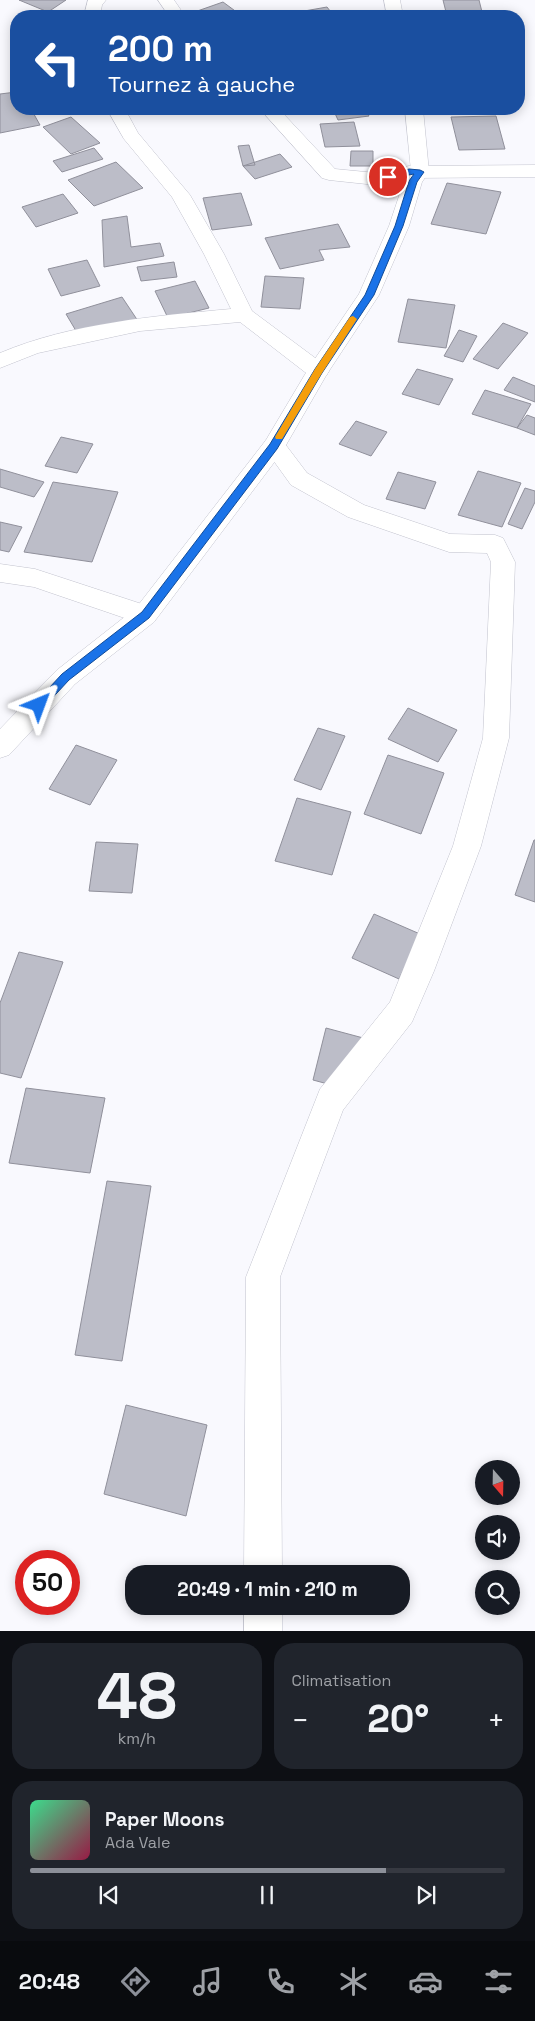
<!DOCTYPE html>
<html lang="fr">
<head>
<meta charset="utf-8">
<style>
  body { margin:0; font-family:"Space Grotesk",sans-serif; background:#20242c; color:#f1f3f6; height:100vh; display:flex; flex-direction:column; font-size:19px; white-space:nowrap }
  * { box-sizing:border-box; margin:0 }
  p { font-size:16px; color:#9ea1a6 }
  .icon { flex:none; width:28px; height:28px; fill:none; stroke:currentColor; stroke-width:2; stroke-linecap:round; stroke-linejoin:round }
  .map { position:relative; height:1631px; overflow:hidden }
  .panel { display:flex; flex-direction:column; gap:12px; padding:12px; background:#0d0f14; flex:1 }
  .panel>* { flex:none }
  .banner { position:absolute; left:10px; top:10px; width:515px; height:105px; border-radius:20px; box-shadow:0 2px 12px #0003; background:#1a4fa0; color:#fff; overflow:hidden }
  .needle { width:32px; rotate:160deg }
  .buttons { position:absolute; left:475px; top:1460px; display:grid; gap:10px }
  .buttons a { display:grid; place-items:center; width:45px; height:45px; border-radius:50%; background:#171b24; box-shadow:0 2px 12px #0003; font-size:25px }
  .speed { position:absolute; left:15px; top:1550px; display:flex; gap:10px; font-size:25px; font-weight:700; text-align:center }
  .speed>* { display:grid; place-content:center; width:65px; height:65px; border-radius:50%; background:#171b24; box-shadow:0 2px 12px #0003; line-height:1 }
  .speed .limit { border:8px solid #d22; background:#fff; color:#111 }
  .pin { position:absolute; display:grid; place-items:center; width:42px; height:42px; color:#fff; margin:-21px; border:2px solid #fff; border-radius:50%; box-shadow:0 1px 5px #0007 }
  .me { position:absolute; width:55px; margin:-28px; rotate:44deg; stroke-linejoin:round; filter:drop-shadow(0 0 4px #0008) }
  .turn { display:flex; align-items:center; gap:18px; height:105px; padding:0 15px; font-size:22px }
  .turn .icon { width:65px; height:65px; stroke-width:2.5 }
  .turn b { display:block; font-size:35px; line-height:42px }
  .big { font-size:38px; font-weight:600; line-height:1.1 }
  .panel .tile { flex:1; display:flex; flex-direction:column; justify-content:center; gap:8px; min-width:0; padding:0 18px; border-radius:20px; background:#20242c }
  .panel .dial { align-items:center; gap:0 }
  .dial b { font-size:65px; line-height:1 }
  .song { display:flex; align-items:center; gap:15px }
  .cover { width:60px; height:60px; border-radius:8px; background:linear-gradient(135deg,hsl(150 70% 55%),hsl(340 70% 35%)) }
  .played { height:5px; border-radius:2px; background:linear-gradient(90deg,#8c9099 75%,#363941 75%) }
  .keys { display:flex; justify-content:space-around; direction:ltr }
  .heat { display:flex; justify-content:space-between; align-items:center; font-size:28px; direction:ltr }
  .panel .tiles { flex:1; display:grid; gap:12px; grid-template-columns:1fr 1fr }
  .tile:last-child { grid-column:span 2 }
  .trip { position:absolute; left:125px; top:1565px; width:285px; height:50px; border-radius:20px; background:#171b24; box-shadow:0 2px 12px #0003; font-weight:600; line-height:50px; text-align:center }
  .tab-bar { display:flex; height:80px; justify-content:space-around; align-items:center; background:#090b0e; color:#9ea1a6 }
  .tab-bar .icon { width:35px; height:35px }
  .tab-bar .active { color:#8c9099 }
  .tab-bar b { font-size:22px; color:#f1f3f6 }
  .map>svg:first-child { display:block }
  .building { fill:#bcbdc8; stroke:#90909b }
  .lines { fill:none; stroke-linecap:round; stroke-linejoin:round }
  .street-casing { stroke:#c2c3ce; stroke-width:1 }
  .secondary-casing { stroke:#c2c3ce; stroke-width:1 }
  .street { fill:#fff; fill-rule:evenodd }
  .secondary { fill:#fff; fill-rule:evenodd }
  .route { fill:#1a73e8; stroke:#114b97 }
  .slow { fill:#f59e0b }
</style>
</head>
<body>
<div class="map">
<svg width="535" height="1631" viewBox="0 0 535 1631">
  <rect width="100%" height="100%" fill="#f9f9fe"/>
  <path class="building" d="M19,0H66L48,12Z
    M443,0H479L483,16H447Z
    M223,2L242,16H188L186,15Z
    M327,7L334,16H295L293,13Z
    M16,92V109H31L40,125L0,133V94Z
    M333,109H365L369,116L338,120Z
    M496,116L505,149L459,150L451,117Z
    M71,117L100,143L71,154L43,127Z
    M354,122L360,146L325,147L320,124Z
    M249,145L255,165L243,166L238,146Z
    M94,148L103,159L62,172L53,161Z
    M351,151H373V166H350Z
    M280,154L292,167L255,179L243,166Z
    M116,162L143,188L94,206L68,180Z
    M447,183L501,192L486,234L431,224Z
    M241,193L252,225L212,230L203,198Z
    M63,194L78,213L36,227L22,207Z
    M127,216L131,247L160,243L164,256L104,267L102,220Z
    M338,224L350,247L319,250L324,260L280,269L265,238Z
    M87,260L100,286L61,296L48,269Z
    M174,262L177,277L141,281L137,267Z
    M265,276L304,278L300,309L261,307Z
    M195,281L209,308L168,318L155,291Z
    M122,297L140,324L82,341L66,314Z
    M408,299L455,305L446,348L398,342Z
    M503,323L528,333L498,369L473,359Z
    M459,330L477,336L463,362L444,356Z
    M417,369L453,379L439,405L402,394Z
    M513,377L535,386V402L504,390Z
    M485,390L531,404L517,428L472,414Z
    M527,415L535,418V435L517,428Z
    M356,421L387,432L371,456L339,444Z
    M61,437L93,444L77,473L45,466Z
    M0,469L44,482L34,497L0,487Z
    M478,471L521,483L502,527L458,515Z
    M398,472L436,482L425,509L386,499Z
    M53,482L118,492L92,562L24,552Z
    M525,488L535,491V502L522,529L508,524Z
    M0,522L22,527L9,552L0,550Z
    M408,708L457,730L438,762L388,739Z
    M318,728L345,736L321,790L294,780Z
    M76,745L117,760L90,805L49,789Z
    M388,755L444,773L421,834L364,814Z
    M297,798L351,812L332,875L275,861Z
    M534,840H535V902L515,895Z
    M96,842L138,844L132,893L89,891Z
    M374,914L420,934L399,979L352,958Z
    M19,952L63,962L21,1078L0,1073V1003Z
    M326,1028L367,1039L354,1091L313,1080Z
    M26,1088L105,1098L90,1173L9,1163Z
    M107,1181L151,1186L122,1361L75,1355Z
    M126,1405L207,1425L186,1516L104,1494Z"/>
  <g class="lines">
    <g class="street-casing">
      <path id="street" d="M88,0H106L102,5L100,16H84Z
        M158,0H174L185,16H169Z
        M107,109H125L138,133L190,195L224,254L252,311L326,366L329,371L326,376L318,378L310,376L240,322L140,331L38,353L0,368V353C71,323 155,316 231,309L204,254L172,197L124,139Z
        M260,109H279L335,169L376,173L409,166L535,165V177L409,178L376,185L329,180L322,178Z
        M274,438L282,440L307,473L364,505L450,534L495,535L503,538L515,562L509,738L481,846L434,971L412,1022L343,1110L280,1277L282,1574H244L246,1277L320,1089L390,1002L453,846L483,738L491,562L487,553L449,552L348,517L291,485L263,446L266,440Z
        M0,564L35,569L154,608L157,615L154,622L145,625L34,587L0,582Z
        M244,1606H282V1631H244Z"/>
    </g>
    <g class="secondary-casing">
      <path id="secondary" d="M384,0H400L403,16H387Z
        M405,109H423L429,172L422,182L409,226L379,295L327,374L282,452L154,622L75,684L9,755L0,758V729L57,670L136,608L266,440L310,366L359,294L389,226L404,181L411,172Z"/>
    </g>
    <use href="#street" class="street"/>
    <use href="#secondary" class="secondary"/>
  </g>
  <path class="route" d="M409,169L420,170L424,172L417,182L403,226L374,295L322,373L277,449L149,618L69,680L43,708H36L34,705L36,702L62,674L142,612L270,444L315,369L365,295L395,226L409,181L414,174L388,179L384,177Z"/>
  <path class="slow" d="M353,316L357,319L322,373L282,439H276L275,437L315,369L350,317Z"/>
</svg>
<div class="buttons">
<a><svg class="needle" viewBox="-14 -14 28 28"><path d="M0-13l5 13h-10z" fill="#e53935"/><path d="M0 13l5-13h-10z" fill="#9ea1a6"/></svg></a>
<a><svg class="icon" aria-label="sound" viewBox="0 0 24 24"><path d="M4 9h4l5-4v14l-5-4H4zM17 9q2 3 0 6"/></svg></a>
<a><svg class="icon" aria-label="search" viewBox="0 0 24 24"><circle cx="10" cy="10" r="6"/><path d="M15 15l6 6"/></svg></a>
</div>
<div class="speed"><div class="limit">50</div></div>
<div class="pin" style="left:388px;top:177px;background:#d93025"><svg class="icon" aria-label="arrive" viewBox="0 0 24 24"><path d="M6 21V4h12l-3 4 3 4H6"/></svg></div>
<svg class="me" style="left:39px;top:705px" viewBox="-20 -20 40 40"><path d="M0-17L14 15 0 8-14 15z" fill="#1a73e8" stroke="#fff" stroke-width="4"/></svg>
<div class="trip">20:49 · 1 min · 210 m</div>
<div class="banner">
<div class="turn"><svg class="icon" aria-label="left" viewBox="0 0 24 24"><path d="M17 20v-9H6M10 6l-5 5 5 5"/></svg><div><b>200 m</b>Tournez à gauche</div></div>
</div>
</div>
<section class="panel">
<div class="tiles">
<div class="tile dial"><b>48</b><p>km/h</p></div>
<div class="tile"><p>Climatisation</p>
<div class="heat"><a>−</a><b class="big">20°</b><a>+</a></div>
</div>
<div class="tile">
<div class="song"><i class="cover"></i><div><b>Paper Moons</b><p>Ada Vale</p></div></div>
<div class="played"></div>
<div class="keys"><svg class="icon" aria-label="previous" viewBox="0 0 24 24"><path d="M18 5L8 12l10 7zM5 5v14"/></svg><svg class="icon" aria-label="pause" viewBox="0 0 24 24"><path d="M8 5v14M16 5v14"/></svg><svg class="icon" aria-label="next" viewBox="0 0 24 24"><path d="M6 5l10 7-10 7zM19 5v14"/></svg></div>
</div>
</div>
</section>
<nav class="tab-bar">
<b>20:48</b>
<svg class="icon active" aria-label="directions" viewBox="0 0 24 24"><path d="M12 3l9 9-9 9-9-9zM9 14v-3h6M13 9l2 2-2 2"/></svg>
<svg class="icon" aria-label="music" viewBox="0 0 24 24"><path d="M9 18V5l10-2v13"/><circle cx="6" cy="18" r="3"/><circle cx="16" cy="16" r="3"/></svg>
<svg class="icon" aria-label="phone" viewBox="0 0 24 24"><path d="M5 4h4l2 5-3 2q2 4 5 5l2-3 5 2v4C11 20 4 13 5 4z"/></svg>
<svg class="icon" aria-label="climate" viewBox="0 0 24 24"><path d="M12 3v18M4 7l16 10M4 17L20 7"/></svg>
<svg class="icon" aria-label="car" viewBox="0 0 24 24"><path d="M5 17H2v-5l4-1 3-4h7l3 4 3 1v5h-3M9 17h6M6 11h13"/><circle cx="7" cy="17" r="2"/><circle cx="17" cy="17" r="2"/></svg>
<svg class="icon" aria-label="filters" viewBox="0 0 24 24"><path d="M4 7h16M4 17h16"/><circle cx="9" cy="7" r="2"/><circle cx="15" cy="17" r="2"/></svg>
</nav>
</body>
</html>
